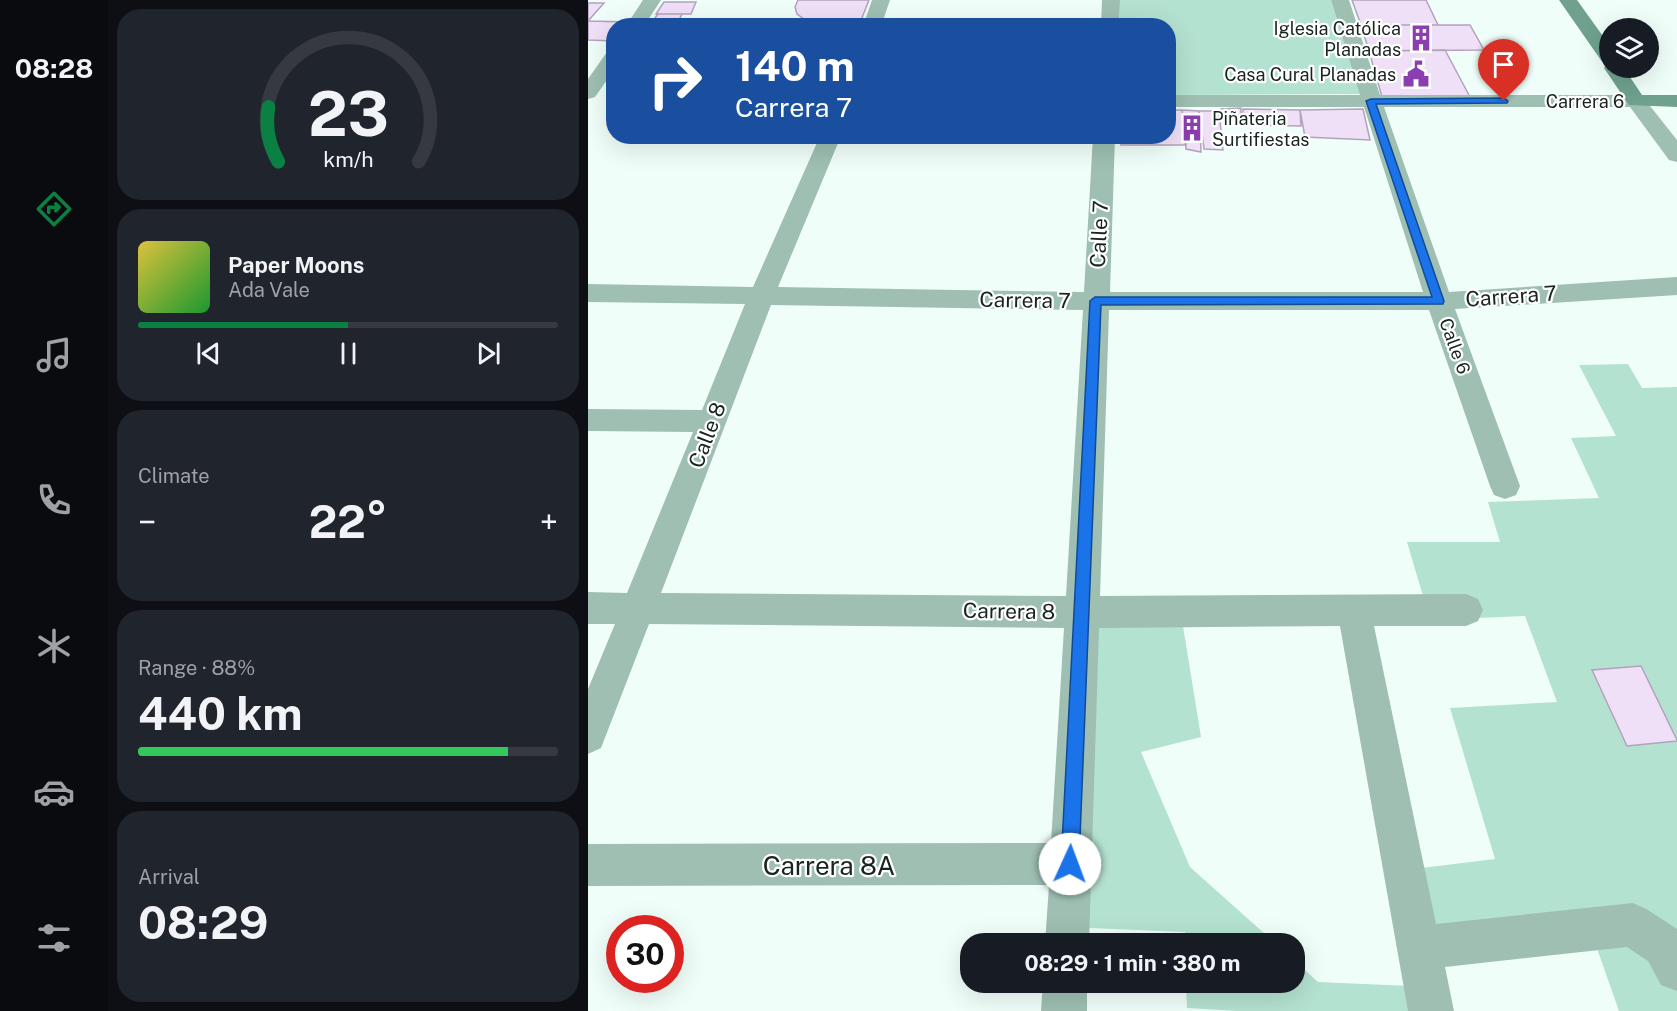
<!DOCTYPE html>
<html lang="en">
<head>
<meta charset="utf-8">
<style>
  body { margin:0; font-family:"Public Sans",sans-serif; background:#20242c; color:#f1f3f6; height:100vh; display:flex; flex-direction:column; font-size:22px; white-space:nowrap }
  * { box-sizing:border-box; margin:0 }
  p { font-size:20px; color:#9ea1a6 }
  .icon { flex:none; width:33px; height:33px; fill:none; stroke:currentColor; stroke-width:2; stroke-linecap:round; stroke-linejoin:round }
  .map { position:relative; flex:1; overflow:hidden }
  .drawer { display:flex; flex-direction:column; gap:9px; padding:9px; background:#0d0f14; width:480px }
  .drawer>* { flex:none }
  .hud { position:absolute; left:18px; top:18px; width:570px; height:126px; border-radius:24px; box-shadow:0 6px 24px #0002; background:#1a4fa0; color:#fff; overflow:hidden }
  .controls { position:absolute; left:1011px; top:18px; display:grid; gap:12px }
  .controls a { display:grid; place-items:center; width:60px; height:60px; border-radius:50%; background:#171b24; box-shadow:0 6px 24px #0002; font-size:30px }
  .speed { position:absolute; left:18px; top:915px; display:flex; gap:12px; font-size:30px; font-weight:700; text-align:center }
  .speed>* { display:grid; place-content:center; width:78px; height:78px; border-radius:50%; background:#171b24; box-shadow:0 6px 24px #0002; line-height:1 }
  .speed .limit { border:9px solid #d22; background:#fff; color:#111 }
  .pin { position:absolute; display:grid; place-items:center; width:51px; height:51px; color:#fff; margin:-62px -26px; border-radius:50% 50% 50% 0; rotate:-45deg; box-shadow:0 0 6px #0007 }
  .pin .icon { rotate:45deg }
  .me { position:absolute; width:66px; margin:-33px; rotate:2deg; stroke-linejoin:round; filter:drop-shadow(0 0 4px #0008) }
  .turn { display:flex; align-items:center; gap:21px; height:126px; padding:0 30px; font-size:27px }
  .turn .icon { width:78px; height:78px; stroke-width:2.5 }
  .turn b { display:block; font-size:42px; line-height:51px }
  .big { font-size:45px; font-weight:700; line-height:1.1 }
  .drawer .tile { flex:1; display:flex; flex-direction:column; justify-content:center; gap:9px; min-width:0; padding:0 21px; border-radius:24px; background:#20242c }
  .drawer .dial { align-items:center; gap:0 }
  .dial svg { height:156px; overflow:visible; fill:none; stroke:#363941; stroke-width:7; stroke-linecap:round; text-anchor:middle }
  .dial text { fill:#f1f3f6; stroke:none }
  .song { display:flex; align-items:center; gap:18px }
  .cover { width:72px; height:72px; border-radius:9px; background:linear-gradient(135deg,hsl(50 70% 55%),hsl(130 70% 35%)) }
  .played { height:6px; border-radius:3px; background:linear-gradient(90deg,#0b8043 50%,#363941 50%) }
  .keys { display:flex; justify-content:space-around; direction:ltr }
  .heat { display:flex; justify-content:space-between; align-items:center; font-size:33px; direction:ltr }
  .charge { height:9px; border-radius:4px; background:linear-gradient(90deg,#34c759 88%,#363941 0) }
  .trip { position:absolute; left:372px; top:933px; width:345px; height:60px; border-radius:24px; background:#171b24; box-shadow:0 6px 24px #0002; font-weight:700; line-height:60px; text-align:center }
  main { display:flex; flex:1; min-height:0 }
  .tab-bar { display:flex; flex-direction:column; width:108px; justify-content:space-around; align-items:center; background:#090b0e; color:#9ea1a6 }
  .tab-bar .icon { width:42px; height:42px }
  .tab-bar .current { color:#0b8043 }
  .tab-bar b { font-size:27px; color:#f1f3f6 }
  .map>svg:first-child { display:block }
  .green { fill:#b4e2d0 }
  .building { fill:#efe0f7; stroke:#b3a2bc; stroke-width:1.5 }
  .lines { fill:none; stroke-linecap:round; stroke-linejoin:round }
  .street { fill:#9ebfb2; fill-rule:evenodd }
  .secondary { fill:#6fa18e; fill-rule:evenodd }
  .route { fill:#1a73e8; stroke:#114b97; stroke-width:1.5 }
  .labels { text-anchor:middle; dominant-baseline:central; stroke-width:4.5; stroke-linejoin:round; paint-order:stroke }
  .far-poi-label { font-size:18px; fill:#17241f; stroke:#fff; text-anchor:end }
  .far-street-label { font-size:18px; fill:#17241f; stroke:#fff }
  .street-label { font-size:21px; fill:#17241f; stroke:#fff }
  .near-street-label { font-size:26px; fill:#17241f; stroke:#fff }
</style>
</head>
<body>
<main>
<nav class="tab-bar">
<b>08:28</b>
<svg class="icon current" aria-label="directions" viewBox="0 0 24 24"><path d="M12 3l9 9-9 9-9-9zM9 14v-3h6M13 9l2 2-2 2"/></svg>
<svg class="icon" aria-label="music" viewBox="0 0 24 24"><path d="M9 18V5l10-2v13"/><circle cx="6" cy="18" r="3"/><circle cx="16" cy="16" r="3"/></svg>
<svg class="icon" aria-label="phone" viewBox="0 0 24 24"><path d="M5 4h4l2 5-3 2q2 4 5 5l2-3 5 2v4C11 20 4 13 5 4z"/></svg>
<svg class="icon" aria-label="climate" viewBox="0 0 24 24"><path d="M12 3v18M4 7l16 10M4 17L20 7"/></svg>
<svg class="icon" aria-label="car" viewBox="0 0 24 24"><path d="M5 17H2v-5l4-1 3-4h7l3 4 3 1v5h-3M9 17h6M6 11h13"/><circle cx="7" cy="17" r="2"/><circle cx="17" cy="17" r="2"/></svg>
<svg class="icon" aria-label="filters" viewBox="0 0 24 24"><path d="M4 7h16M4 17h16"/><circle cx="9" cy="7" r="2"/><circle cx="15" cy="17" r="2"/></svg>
</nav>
<section class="drawer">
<div class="tile dial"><svg viewBox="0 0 100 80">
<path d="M14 69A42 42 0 1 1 86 69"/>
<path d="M14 69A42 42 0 0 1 9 41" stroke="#0b8043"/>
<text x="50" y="56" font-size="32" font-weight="700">23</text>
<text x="50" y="72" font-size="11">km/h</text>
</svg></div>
<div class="tile">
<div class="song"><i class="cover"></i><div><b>Paper Moons</b><p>Ada Vale</p></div></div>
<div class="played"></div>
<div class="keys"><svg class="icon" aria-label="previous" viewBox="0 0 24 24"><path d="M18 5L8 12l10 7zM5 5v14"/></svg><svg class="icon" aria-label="pause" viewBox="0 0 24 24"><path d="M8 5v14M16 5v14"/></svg><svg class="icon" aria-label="next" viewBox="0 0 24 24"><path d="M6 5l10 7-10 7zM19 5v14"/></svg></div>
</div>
<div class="tile"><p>Climate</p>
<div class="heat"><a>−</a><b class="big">22°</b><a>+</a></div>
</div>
<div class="tile"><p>Range · 88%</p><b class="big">440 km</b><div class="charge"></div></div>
<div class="tile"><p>Arrival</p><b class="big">08:29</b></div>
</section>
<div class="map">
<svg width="1089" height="1011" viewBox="0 0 1089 1011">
  <rect width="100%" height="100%" fill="#f0fef9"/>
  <path class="green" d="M532,0H743L772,94L581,95L580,26H531Z
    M1040,364L1054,388L1089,387V1011H1031L1007,943L845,959L825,869L907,859L862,708L969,702L937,616L839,620L835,596L819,542H912L900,502L1011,498L983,438L1028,436L991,365Z
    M510,626H595L613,737L553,752L602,867L687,943H598L597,932L501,928Z
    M707,961L730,982L822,986L825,1011H649L599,1008L598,983L706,982Z"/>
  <path class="building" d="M210,0H281L272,23L223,24L209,14L207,7Z
    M764,0H838L850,25H773Z
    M76,2H108L103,14H68Z
    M0,3H16L0,21L40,22L37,26H26V41L0,40Z
    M70,14H94L88,26H61Z
    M773,25H882L896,50L781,51Z
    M857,50L882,97H794L781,51Z
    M653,108V122L635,121L633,109Z
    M655,109L712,110L713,126L655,125Z
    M775,109L782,140L717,137L712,110Z
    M580,110H594L598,145H533L534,136H580Z
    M594,110L611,111L613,152L598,149Z
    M611,111H631L635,150L616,149Z
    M1053,666L1089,740V741L1039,746L1004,670Z"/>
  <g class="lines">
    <path class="street" d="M55,0H73L56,26H38Z
      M284,0H302L293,26H275Z
      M514,0H532L531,26H513Z
      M743,0H761L792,95H1048L1055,97L1089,140V162L1081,160L1042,107H796L861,292L1089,277V295L867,309L932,486L928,495L917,499L906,495L902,486L841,310H521L512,596L878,594L890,599L895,610L890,621L878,626H786L848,924L1045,903L1060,910L1089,929V991L1073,985L1060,961L1039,947L857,967L866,1011H820L752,626L511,628L501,944H457L461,885L0,886V844L463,843L476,628L61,624L13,748L0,754V689L27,624H0V592L39,593L105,432L0,431V409L114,410L157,304L0,302V284L165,287L232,136H253L190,287L496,292L505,136H527L522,292H835L776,107H580V95H772ZM183,305L495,310L478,596L73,593Z
      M26,50V70L7,97L0,99V79L19,52Z
      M455,982H499V1011H453Z"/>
    <path class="secondary" d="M971,0H989L1022,46V68H1036L1054,95H1089V107L1041,105L1016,68L1017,66Z"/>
  </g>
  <path class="route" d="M916,98L920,101L919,103L788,104L856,301L855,304L513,305L491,864L489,871L482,873L476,871L473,864L502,301L507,297H844L778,101L783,99Z"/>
  <defs>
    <g id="building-bare" transform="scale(2.07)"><path d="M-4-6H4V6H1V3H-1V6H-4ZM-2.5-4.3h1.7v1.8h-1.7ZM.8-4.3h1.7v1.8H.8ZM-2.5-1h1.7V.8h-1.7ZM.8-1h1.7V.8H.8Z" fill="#8b3eaf" stroke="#fff" stroke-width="2.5" paint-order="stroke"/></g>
    <g id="civic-bare" transform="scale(2.07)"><path d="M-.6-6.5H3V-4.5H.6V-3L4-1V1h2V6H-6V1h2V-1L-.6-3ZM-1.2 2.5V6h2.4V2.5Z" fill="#8b3eaf" stroke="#fff" stroke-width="2.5" paint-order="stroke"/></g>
  </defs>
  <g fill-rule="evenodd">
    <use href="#building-bare" x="833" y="38"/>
    <use href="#civic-bare" x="828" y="74"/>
    <use href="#building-bare" x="604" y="128"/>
  </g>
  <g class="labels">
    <g class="far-poi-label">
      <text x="813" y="28">Iglesia Católica<tspan x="813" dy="21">Planadas</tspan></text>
      <text x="808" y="74">Casa Cural Planadas</text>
      <text x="624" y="118" text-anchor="start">Piñateria<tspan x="624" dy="21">Surtifiestas</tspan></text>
    </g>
    <g class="far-street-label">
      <text x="997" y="101">Carrera 6</text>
      <text transform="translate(867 346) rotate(70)">Calle 6</text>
    </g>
    <g class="street-label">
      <text transform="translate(511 234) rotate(-87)">Calle 7</text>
      <text transform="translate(923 296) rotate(-4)">Carrera 7</text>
      <text transform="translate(437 300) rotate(1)">Carrera 7</text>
      <text transform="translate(119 435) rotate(-69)">Calle 8</text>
      <text transform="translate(421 611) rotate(1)">Carrera 8</text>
    </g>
    <g class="near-street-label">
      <text x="241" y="865">Carrera 8A</text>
    </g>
  </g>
</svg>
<div class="controls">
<a><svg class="icon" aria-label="layers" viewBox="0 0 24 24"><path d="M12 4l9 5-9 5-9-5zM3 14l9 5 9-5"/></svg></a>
</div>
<div class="speed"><div class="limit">30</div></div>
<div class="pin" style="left:916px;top:101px;background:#d93025"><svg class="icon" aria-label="arrive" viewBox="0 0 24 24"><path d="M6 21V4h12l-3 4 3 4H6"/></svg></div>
<svg class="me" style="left:482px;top:864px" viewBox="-20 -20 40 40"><circle r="19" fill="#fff"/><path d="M0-13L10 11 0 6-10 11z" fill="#1a73e8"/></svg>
<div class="trip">08:29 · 1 min · 380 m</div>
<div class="hud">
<div class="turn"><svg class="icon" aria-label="right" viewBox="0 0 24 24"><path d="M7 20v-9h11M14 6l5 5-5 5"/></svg><div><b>140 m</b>Carrera 7</div></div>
</div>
</div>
</main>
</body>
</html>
